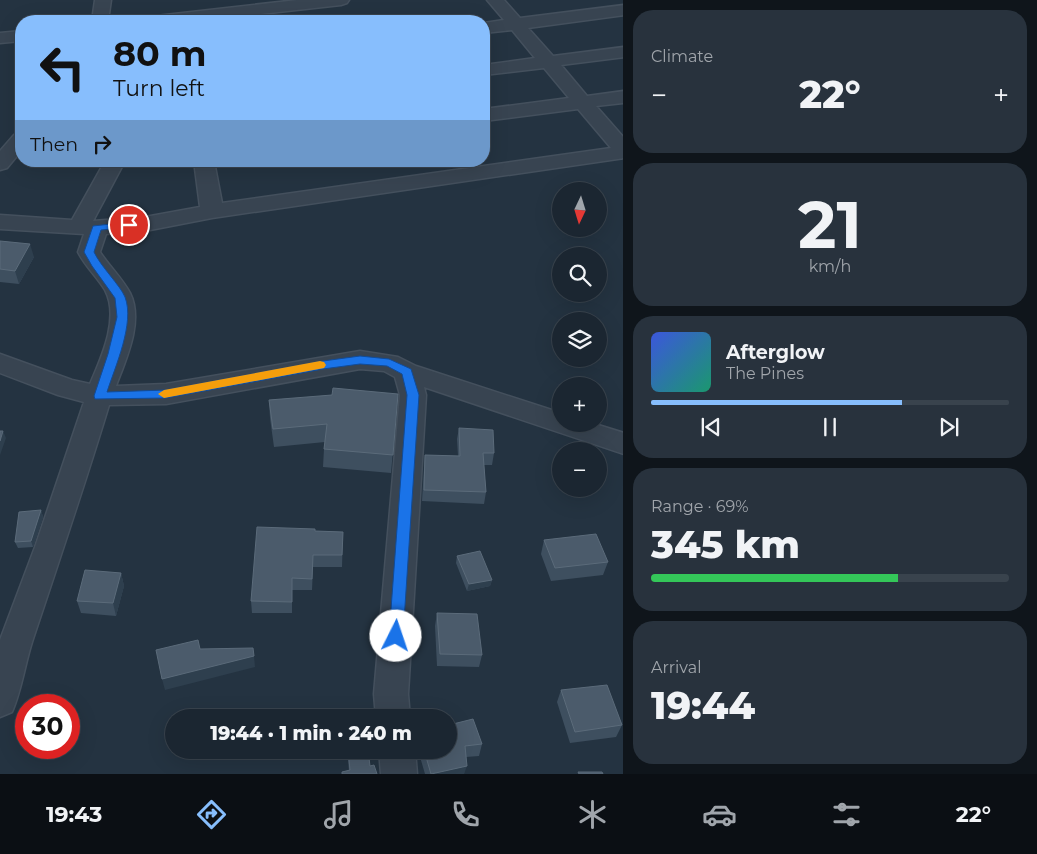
<!DOCTYPE html>
<html lang="en">
<head>
<meta charset="utf-8">
<style>
  body { margin:0; font-family:Montserrat,sans-serif; background:#28323d; color:#f1f3f6; height:100vh; display:flex; flex-direction:column; font-size:19px; white-space:nowrap }
  * { box-sizing:border-box; margin:0 }
  p { font-size:16px; color:#a0a5ab }
  .icon { flex:none; width:28px; height:28px; fill:none; stroke:currentColor; stroke-width:2; stroke-linecap:round; stroke-linejoin:round }
  .map { position:relative; flex:1; overflow:hidden }
  .side { display:flex; flex-direction:column; gap:10px; padding:10px; background:#0f151b; width:414px }
  .side>* { flex:none }
  .guide { position:absolute; left:15px; top:15px; width:475px; height:152px; border-radius:20px; box-shadow:0 5px 20px #0002,0 0 0 1px #39434d; background:#87befd; color:#111; overflow:hidden }
  .needle { width:32px; rotate:184deg }
  .fabs { position:absolute; left:552px; top:182px; display:grid; gap:10px }
  .fabs a { display:grid; place-items:center; width:55px; height:55px; border-radius:50%; background:#1b2631; box-shadow:0 5px 20px #0002,0 0 0 1px #39434d; font-size:25px }
  .speed { position:absolute; left:15px; top:694px; display:flex; gap:10px; font-size:25px; font-weight:700; text-align:center }
  .speed>* { display:grid; place-content:center; width:65px; height:65px; border-radius:50%; background:#1b2631; box-shadow:0 5px 20px #0002,0 0 0 1px #39434d; line-height:1 }
  .speed .limit { border:8px solid #d22; background:#fff; color:#111 }
  .pin { position:absolute; display:grid; place-items:center; width:42px; height:42px; color:#fff; margin:-21px; border:2px solid #fff; border-radius:50%; box-shadow:0 1px 5px #0007 }
  .me { position:absolute; width:55px; margin:-28px; rotate:4deg; stroke-linejoin:round; filter:drop-shadow(0 0 4px #0008) }
  .turn { display:flex; align-items:center; gap:18px; height:105px; padding:0 15px; font-size:22px }
  .turn .icon { width:65px; height:65px; stroke-width:2.5 }
  .turn b { display:block; font-size:35px; line-height:42px }
  .then { display:flex; align-items:center; height:48px; padding:0 15px; background:#0003; gap:10px; font-size:19px }
  .big { font-size:38px; font-weight:800; line-height:1.1 }
  .side .widget { flex:1; display:flex; flex-direction:column; justify-content:center; gap:8px; min-width:0; padding:0 18px; border-radius:20px; background:#28323d }
  .side .dial { align-items:center; gap:0 }
  .dial b { font-size:65px; line-height:1 }
  .song { display:flex; align-items:center; gap:15px }
  .cover { width:60px; height:60px; border-radius:8px; background:linear-gradient(135deg,hsl(230 70% 55%),hsl(160 70% 35%)) }
  .played { height:5px; border-radius:2px; background:linear-gradient(90deg,#87befd 70%,#39434d 70%) }
  .keys { display:flex; justify-content:space-around; direction:ltr }
  .heat { display:flex; justify-content:space-between; align-items:center; font-size:28px; direction:ltr }
  .charge { height:8px; border-radius:4px; background:linear-gradient(90deg,#34c759 69%,#39434d 0) }
  .trip { position:absolute; left:165px; top:709px; width:292px; height:50px; border-radius:25px; background:#1b2631; box-shadow:0 5px 20px #0002,0 0 0 1px #39434d; font-weight:800; line-height:50px; text-align:center }
  .tab-bar { display:flex; height:80px; justify-content:space-around; align-items:center; background:#0b0f14; color:#a0a5ab }
  .tab-bar .icon { width:35px; height:35px }
  .tab-bar .selected { color:#87befd }
  .tab-bar b { font-size:22px; color:#f1f3f6 }
  main { display:flex; flex:1; min-height:0 }
  .map>svg:first-child { display:block }
  .lines { fill:none; stroke-linecap:round; stroke-linejoin:round }
  .minor-casing { stroke:#44505d; stroke-width:3 }
  .minor { fill:#384451; fill-rule:evenodd }
  .wall { fill:#3e4f5f }
  .shaded-wall { fill:#2e3f4e }
  .building { fill:#4b5b6b; stroke:#5b6b7a }
  .route { fill:#1a73e8; stroke:#114b97 }
  .slow { fill:#f59e0b }
</style>
</head>
<body>
<main>
<div class="map">
<svg width="624" height="774" viewBox="0 0 624 774">
  <rect width="100%" height="100%" fill="#243341"/>
  <g class="lines">
    <g class="minor-casing">
      <path id="minor" d="M95,0H111L108,21H92Z
        M297,0H349L347,3L341,5L198,21H148L150,17L156,16Z
        M487,0H504L520,18L624,5V15L528,28L553,56L624,47V57L561,65L587,96L624,91V103L596,106L624,138V158L212,218L145,231L106,234L100,252C109,266 122,278 130,293C144,321 126,359 116,386L166,384L360,351L398,357L416,366L561,413V424H595L624,433V454L424,387L426,395L408,694L410,718H376L374,694L400,395L395,377L384,371L360,369L166,404L109,405C85,484 59,561 33,639C25,663 22,689 12,712L0,717V640L35,547L84,402L58,395L0,373V354L72,380L90,384C101,358 120,318 105,290C97,277 85,266 78,252L84,234L0,229V215L72,220L105,161H125L93,221L145,217L200,207L194,161H214L222,203L611,148L578,109L484,121V109L569,98L544,68L484,75V65L535,58L512,30L484,33V23L504,20Z
        M21,31V41L0,43V33Z
        M21,133V151L7,168L0,170V151L14,135Z
        M379,750H415L417,774H381Z"/>
    </g>
    <use href="#minor" class="minor"/>
  </g>
  <path class="wall" d="M0,241L34,257L19,284L0,282Z
    M398,394L391,473L323,467L324,449L325,442L274,447L270,418L269,400Z
    M459,428L494,453L492,465H484L486,492L484,504L422,501L424,467L425,455L458,456L457,439Z
    M41,510L43,517L33,547L18,548L15,542Z
    M315,531L343,532L342,567H313L312,590H292V613H252L251,601Z
    M544,540L608,562L603,575L551,581L541,554Z
    M457,556L492,580L490,586L467,591L456,563Z
    M121,573L124,586L116,616L81,613L77,601Z
    M437,613L482,655L479,667L437,666L435,626Z
    M561,690L622,725L616,737L570,743L557,702Z
    M449,725L482,744L479,756L466,757L464,774H425L418,750H449Z
    M347,750H368L370,766L377,774H342V772L349,771Z"/>
  <path class="shaded-wall" d="M30,244L34,257L19,284L15,271Z
    M3,431L6,438L0,455V441Z
    M41,510L43,517L33,547L31,541Z
    M121,573L124,586L116,616L113,603Z
    M492,580L490,586L467,591L469,584Z
    M254,656L255,667L165,690L162,679Z
    M467,766L464,774H431Z"/>
  <path class="building" d="M0,241L30,244L15,271L0,269Z
    M333,388L398,394L393,455L324,449L327,424L273,429L269,400L332,395Z
    M459,428L493,430L494,453H483L486,492L424,490L425,455L460,456Z
    M0,431H3L0,441Z
    M41,510L31,541L15,542L19,512Z
    M257,527L315,529V531L343,532L342,555H313L312,579L292,578V602L251,601Z
    M596,534L608,562L555,568L544,540Z
    M480,551L492,580L469,584L457,556Z
    M85,570L121,573L113,603L77,601Z
    M437,613L477,614L482,655L440,654Z
    M198,640L200,649L253,648L254,656L162,679L156,650Z
    M607,685L622,725L575,732L561,690Z
    M473,719L482,744L465,746L467,766L431,774L424,750H449V725Z
    M348,750H368L370,766L374,765L377,774H342V772L350,770Z
    M578,772H602L603,774H579Z"/>
  <path class="route" d="M129,222L134,225L132,227L101,230L94,252C101,267 120,285 125,297C135,323 115,367 107,392L166,390L323,361L360,356L389,359L411,369L419,395L403,636L401,641L396,643L391,641L389,636L407,395L402,374L387,366L360,364L323,369L166,398L95,399L94,396L108,354L117,317L115,298L92,266L84,252L93,226Z"/>
  <path class="slow" d="M320,361L324,362L326,365L324,368L164,398L158,394L164,390Z"/>
</svg>
<div class="fabs">
<a><svg class="needle" viewBox="-14 -14 28 28"><path d="M0-13l5 13h-10z" fill="#e53935"/><path d="M0 13l5-13h-10z" fill="#a0a5ab"/></svg></a>
<a><svg class="icon" aria-label="search" viewBox="0 0 24 24"><circle cx="10" cy="10" r="6"/><path d="M15 15l6 6"/></svg></a>
<a><svg class="icon" aria-label="layers" viewBox="0 0 24 24"><path d="M12 4l9 5-9 5-9-5zM3 14l9 5 9-5"/></svg></a>
<a>+</a>
<a>−</a>
</div>
<div class="speed"><div class="limit">30</div></div>
<div class="pin" style="left:129px;top:225px;background:#d93025"><svg class="icon" aria-label="arrive" viewBox="0 0 24 24"><path d="M6 21V4h12l-3 4 3 4H6"/></svg></div>
<svg class="me" style="left:396px;top:636px" viewBox="-20 -20 40 40"><circle r="19" fill="#fff"/><path d="M0-13L10 11 0 6-10 11z" fill="#1a73e8"/></svg>
<div class="trip">19:44 · 1 min · 240 m</div>
<div class="guide">
<div class="turn"><svg class="icon" aria-label="left" viewBox="0 0 24 24"><path d="M17 20v-9H6M10 6l-5 5 5 5"/></svg><div><b>80 m</b>Turn left</div></div>
<div class="then">Then<svg class="icon" aria-label="right" viewBox="0 0 24 24"><path d="M7 20v-9h11M14 6l5 5-5 5"/></svg></div>
</div>
</div>
<section class="side">
<div class="widget"><p>Climate</p>
<div class="heat"><a>−</a><b class="big">22°</b><a>+</a></div>
</div>
<div class="widget dial"><b>21</b><p>km/h</p></div>
<div class="widget">
<div class="song"><i class="cover"></i><div><b>Afterglow</b><p>The Pines</p></div></div>
<div class="played"></div>
<div class="keys"><svg class="icon" aria-label="previous" viewBox="0 0 24 24"><path d="M18 5L8 12l10 7zM5 5v14"/></svg><svg class="icon" aria-label="pause" viewBox="0 0 24 24"><path d="M8 5v14M16 5v14"/></svg><svg class="icon" aria-label="next" viewBox="0 0 24 24"><path d="M6 5l10 7-10 7zM19 5v14"/></svg></div>
</div>
<div class="widget"><p>Range · 69%</p><b class="big">345 km</b><div class="charge"></div></div>
<div class="widget"><p>Arrival</p><b class="big">19:44</b></div>
</section>
</main>
<nav class="tab-bar">
<b>19:43</b>
<svg class="icon selected" aria-label="directions" viewBox="0 0 24 24"><path d="M12 3l9 9-9 9-9-9zM9 14v-3h6M13 9l2 2-2 2"/></svg>
<svg class="icon" aria-label="music" viewBox="0 0 24 24"><path d="M9 18V5l10-2v13"/><circle cx="6" cy="18" r="3"/><circle cx="16" cy="16" r="3"/></svg>
<svg class="icon" aria-label="phone" viewBox="0 0 24 24"><path d="M5 4h4l2 5-3 2q2 4 5 5l2-3 5 2v4C11 20 4 13 5 4z"/></svg>
<svg class="icon" aria-label="climate" viewBox="0 0 24 24"><path d="M12 3v18M4 7l16 10M4 17L20 7"/></svg>
<svg class="icon" aria-label="car" viewBox="0 0 24 24"><path d="M5 17H2v-5l4-1 3-4h7l3 4 3 1v5h-3M9 17h6M6 11h13"/><circle cx="7" cy="17" r="2"/><circle cx="17" cy="17" r="2"/></svg>
<svg class="icon" aria-label="filters" viewBox="0 0 24 24"><path d="M4 7h16M4 17h16"/><circle cx="9" cy="7" r="2"/><circle cx="15" cy="17" r="2"/></svg>
<b>22°</b>
</nav>
</body>
</html>
